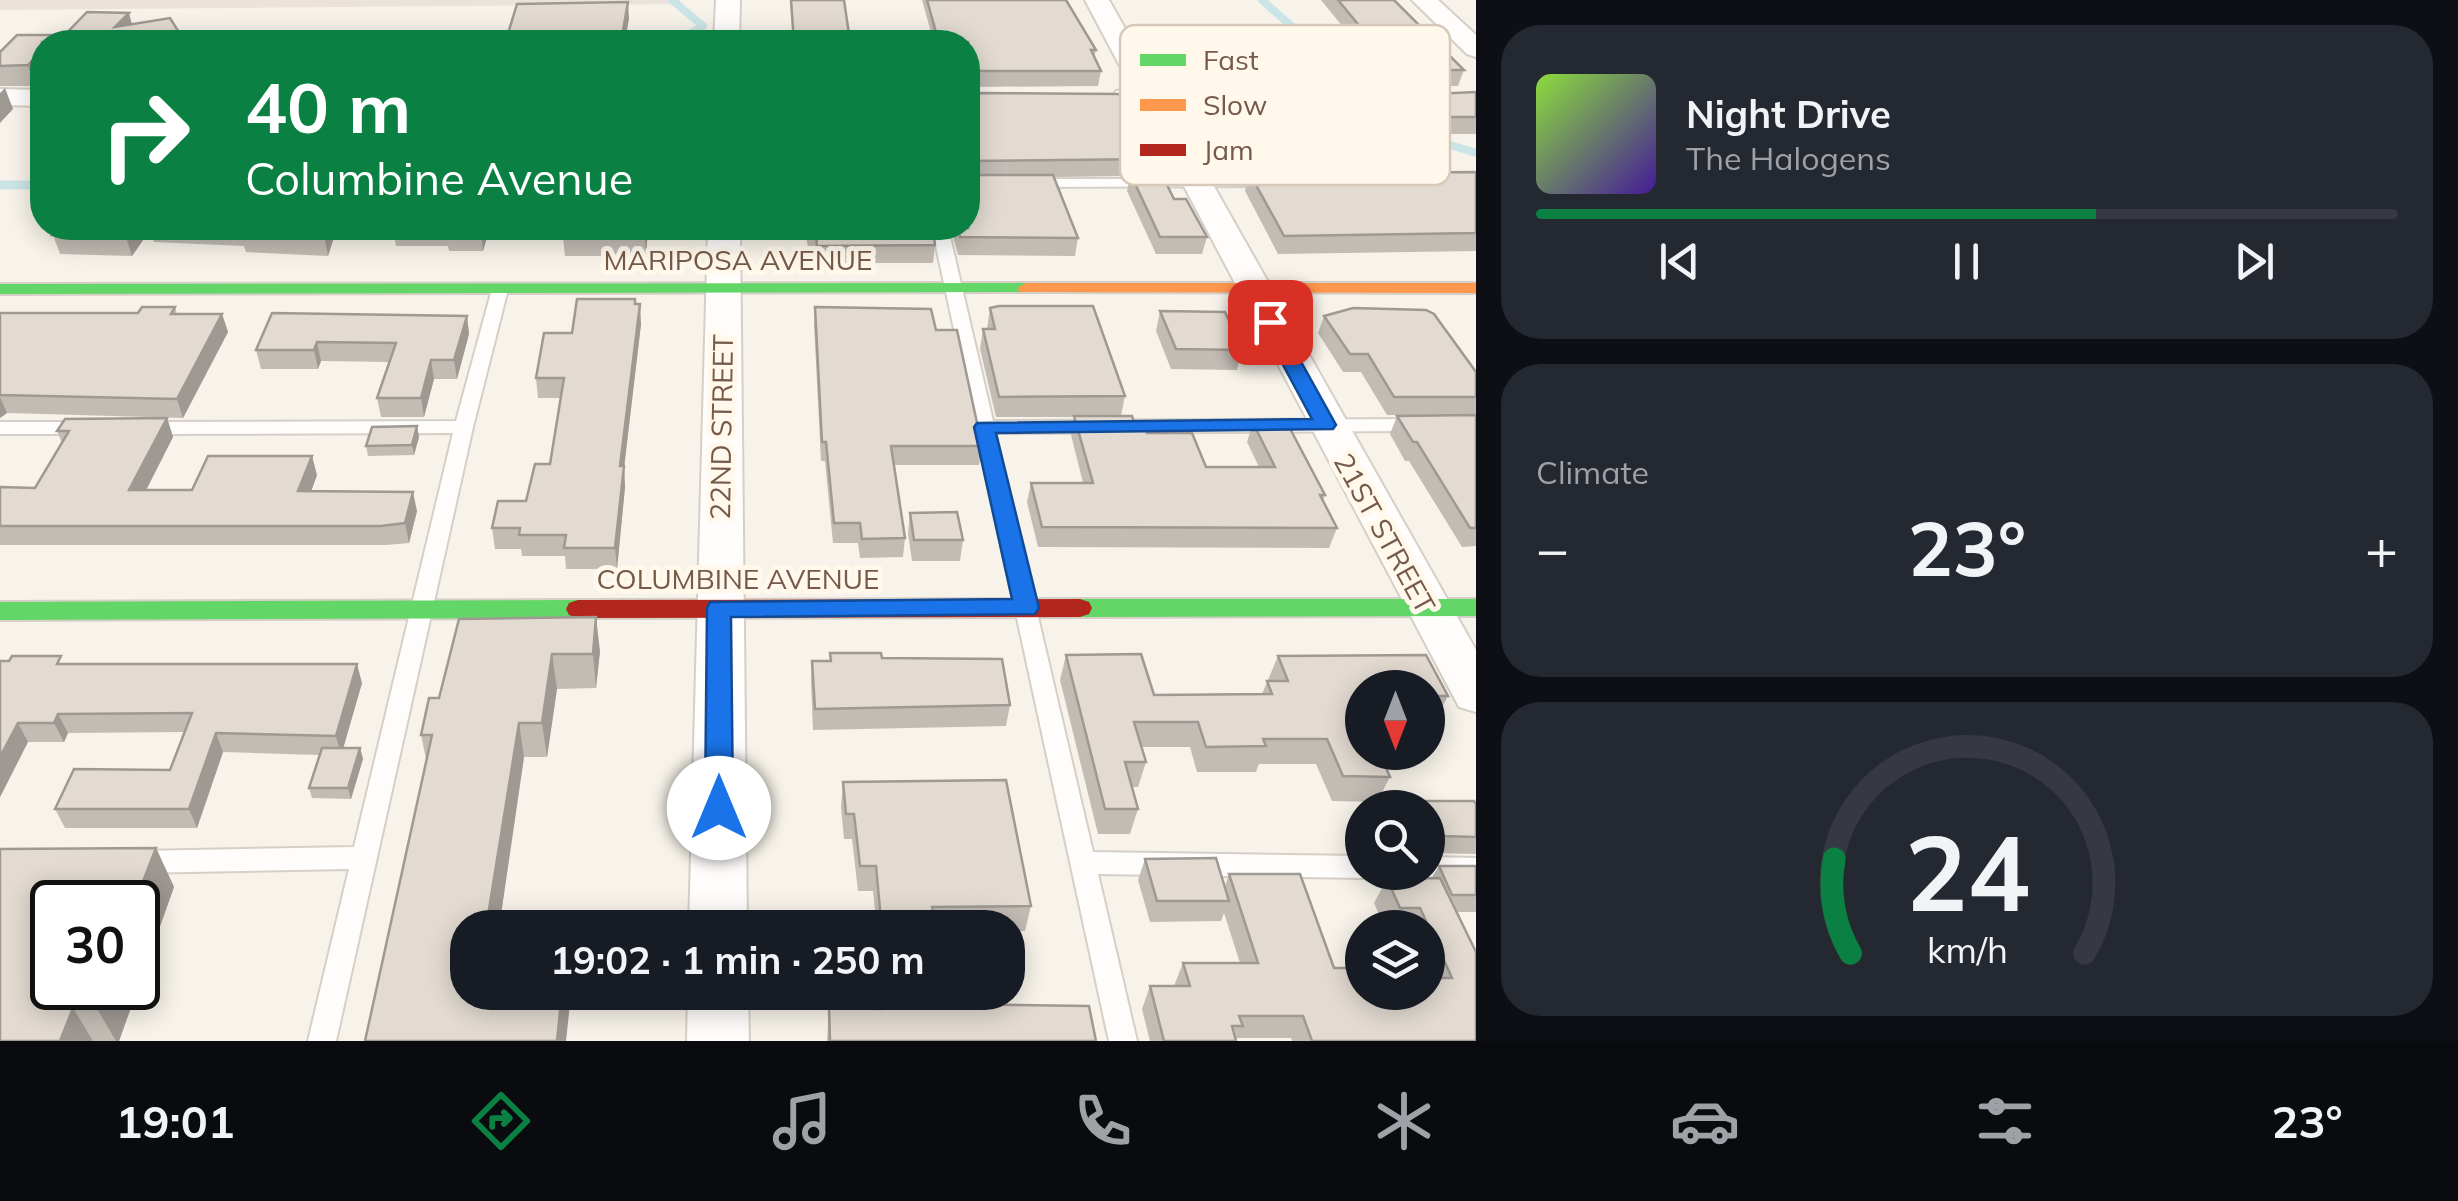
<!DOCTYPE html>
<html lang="en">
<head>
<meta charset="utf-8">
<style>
  body { margin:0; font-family:Mulish,sans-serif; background:#242831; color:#f1f3f6; height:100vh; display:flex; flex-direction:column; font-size:38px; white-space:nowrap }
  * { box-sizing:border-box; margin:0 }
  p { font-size:32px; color:#9ea1a6 }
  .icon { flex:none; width:55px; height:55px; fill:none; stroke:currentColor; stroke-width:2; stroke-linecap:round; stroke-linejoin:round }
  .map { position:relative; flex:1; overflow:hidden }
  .details { display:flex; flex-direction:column; gap:25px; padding:25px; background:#0d0f14; width:982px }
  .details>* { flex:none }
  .hud { position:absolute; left:30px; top:30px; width:950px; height:210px; border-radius:40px; box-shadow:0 5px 25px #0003; background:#0b8043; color:#fff; overflow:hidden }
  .needle { width:65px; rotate:180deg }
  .tools { position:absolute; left:1345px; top:670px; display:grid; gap:20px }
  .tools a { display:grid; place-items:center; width:100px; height:100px; border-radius:50%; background:#171b24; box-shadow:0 5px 25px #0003; font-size:50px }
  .speed { position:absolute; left:30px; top:880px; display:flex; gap:20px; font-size:50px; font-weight:700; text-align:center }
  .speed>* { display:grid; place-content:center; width:130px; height:130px; border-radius:50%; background:#171b24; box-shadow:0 5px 25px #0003; line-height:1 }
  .speed .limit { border:5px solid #111; border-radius:15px; background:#fff; color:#111 }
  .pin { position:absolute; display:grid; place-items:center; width:85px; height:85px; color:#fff; margin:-42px; border-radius:20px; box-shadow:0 5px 15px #0006 }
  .me { position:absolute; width:110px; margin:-55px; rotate:0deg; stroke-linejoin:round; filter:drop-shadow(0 0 8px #0008) }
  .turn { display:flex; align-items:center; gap:35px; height:210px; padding:0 50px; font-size:45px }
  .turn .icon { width:130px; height:130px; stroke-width:2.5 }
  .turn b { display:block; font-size:70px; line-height:85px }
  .big { font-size:75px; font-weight:700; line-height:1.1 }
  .details .widget { flex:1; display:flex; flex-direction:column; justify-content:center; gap:15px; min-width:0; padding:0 35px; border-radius:40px; background:#242831 }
  .details .dial { align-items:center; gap:0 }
  .dial svg { height:260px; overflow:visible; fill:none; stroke:#363941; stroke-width:7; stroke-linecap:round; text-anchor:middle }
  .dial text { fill:#f1f3f6; stroke:none }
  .song { display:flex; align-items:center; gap:30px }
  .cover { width:120px; height:120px; border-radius:15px; background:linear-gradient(135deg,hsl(90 70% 55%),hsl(260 70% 35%)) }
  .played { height:10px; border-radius:5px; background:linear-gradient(90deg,#0b8043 65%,#363941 65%) }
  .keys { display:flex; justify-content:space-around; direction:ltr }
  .heat { display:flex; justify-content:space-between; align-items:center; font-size:55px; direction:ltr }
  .trip { position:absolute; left:450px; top:910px; width:575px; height:100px; border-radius:40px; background:#171b24; box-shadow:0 5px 25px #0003; font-weight:700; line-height:100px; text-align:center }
  .menu { display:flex; height:160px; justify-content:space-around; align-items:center; background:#090b0e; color:#9ea1a6 }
  .menu .icon { width:70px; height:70px }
  .menu .selected { color:#0b8043 }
  .menu b { font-size:45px; color:#f1f3f6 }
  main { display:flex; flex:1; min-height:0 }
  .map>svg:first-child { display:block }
  .industrial { fill:#eae2db }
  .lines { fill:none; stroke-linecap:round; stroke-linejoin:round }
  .stream-far1 { stroke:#cbe5e7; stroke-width:8 }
  .stream { stroke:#cbe5e7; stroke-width:9 }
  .lane-casing { stroke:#d6cfc6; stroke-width:4 }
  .street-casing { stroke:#d6cfc6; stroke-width:4 }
  .fast-casing { stroke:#d6cfc6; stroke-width:4 }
  .slow-casing { stroke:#d6cfc6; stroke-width:4 }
  .jam-casing { stroke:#d6cfc6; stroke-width:4 }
  .lane { fill:#fefdfc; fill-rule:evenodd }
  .street { fill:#fefdfc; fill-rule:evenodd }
  .fast { fill:#63d668; fill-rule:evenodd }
  .slow { fill:#ff974d; fill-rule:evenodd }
  .jam { fill:#b3261e; fill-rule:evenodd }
  .wall { fill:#c3bcb5 }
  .shaded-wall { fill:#9f9993 }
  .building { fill:#e3dbd2; stroke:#9f9993; stroke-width:2.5 }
  .route { fill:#1a73e8; stroke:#114b97; stroke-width:2.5 }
  .labels { text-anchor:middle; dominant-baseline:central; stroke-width:10; stroke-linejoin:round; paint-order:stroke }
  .street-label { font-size:28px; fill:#765a49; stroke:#fff8eb }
  .key { fill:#fff8eb; stroke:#d6c9ba; stroke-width:2.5 }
  .key-label { font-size:28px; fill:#765a49 }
</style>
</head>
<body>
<main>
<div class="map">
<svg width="1476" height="1041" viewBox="0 0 1476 1041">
  <rect width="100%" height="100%" fill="#f7f3ea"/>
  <path class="industrial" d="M0,0H680V4L0,10Z"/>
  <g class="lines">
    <path class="stream-far1" d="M672,0L703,26L676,42
      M1262,0L1316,48
      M1399,129L1476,153"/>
    <path class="stream" d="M0,185H42"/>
    <g class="lane-casing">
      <path id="lane" d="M1274,179L1281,183L1279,186L1033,187L1026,183L1033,179Z
        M932,228H948L993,421L1417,419L1426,425L1417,431L995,433L1093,852L1362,856V872H1372L1362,878L1098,874L1137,1041H1109Z
        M500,284L508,289L473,427L336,1041H308L349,869L137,873L128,870L124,862L128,854L137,851L354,847L453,433L146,434L137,428L146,422L456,421L492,289Z
        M0,422H87L96,428L87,434H0Z
        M1428,857L1476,858V880L1428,879L1419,876L1417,872H1428Z"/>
    </g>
    <g class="street-casing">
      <path id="street" d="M716,0H740L739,42H714Z
        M1085,0H1109L1159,89L1270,90L1284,98L1270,106L1168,105L1476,650V712L1459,707L1141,105L1116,103L1112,97L1116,91L1132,89Z
        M1412,0H1438L1476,35V57L1467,54Z
        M0,89L42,90V106L0,105Z
        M708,228H740L747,928H689Z
        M688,992H748L749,1041H687Z"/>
    </g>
    <g class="fast-casing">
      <path id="fast" d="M1026,283L1035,288L1032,292L0,294V284Z
        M1080,599H1476V616L1080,617L1071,614L1068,608L1071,602Z
        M578,600L587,603L590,609L587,615L578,618L0,620V602Z"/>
    </g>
    <g class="slow-casing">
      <path id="slow" d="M1026,283H1476V293L1020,292L1017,288Z"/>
    </g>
    <g class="jam-casing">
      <path id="jam" d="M1080,599L1089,602L1092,608L1089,614L1080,617L578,618L569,615L566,609L569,603L578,600Z"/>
    </g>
    <use href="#lane" class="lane"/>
    <use href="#street" class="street"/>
    <use href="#fast" class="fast"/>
    <use href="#slow" class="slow"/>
    <use href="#jam" class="jam"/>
  </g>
  <path class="wall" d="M790,0H844L850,41H922V36H932L922,0H1066L1096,50L1094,58L1101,71L1098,86L968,87V42H793Z
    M1321,0H1394L1464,70L1458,86H1391Z
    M132,25L185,42H42V78L35,86H0V52L58,35L60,41Z
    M1173,31L1215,40L1373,72L1368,86H1196L1170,45Z
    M1476,92V134H1409L1406,143L1374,144V158L1370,173L1476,172V251L1278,254L1245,191L1249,176H1236L1215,143L1219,128L1210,110L1214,93L1411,95Z
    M968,93L1154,159L1150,175L1174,199L1207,237L1202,254H1156L1127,191L1130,176L1054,177L1078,238L1075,256L958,255L951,228H968Z
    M63,228H337L328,256L246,252L244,246L154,242L150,230L132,256L60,254L53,235Z
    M393,228H513L511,234H488L483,251H449L448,246H396Z
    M564,228H648L646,256H565L563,237Z
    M805,228H933L935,245L933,263H817L815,249H808Z
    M636,304L641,324L624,468L625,487L617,569H566L565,556H522L521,549H495L492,528L526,501L550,464L561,398H538L536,378L572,333Z
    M175,307L177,314H222L228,332L183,418L7,413L0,418V313H138Z
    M815,307L936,330L982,446L979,465H894L905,538L903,557L860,558L858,543H833L825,461H821L814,325Z
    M990,308L1125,396L1121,416L1134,422L1147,433L1206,467H1259L1247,442L1253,423L1325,495L1323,501L1337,528L1329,548L1038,547L1027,502L1031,483H1083L1071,435L1074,417H996L980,349L983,329H987Z
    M1160,311L1242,350L1237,370L1171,369L1156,331Z
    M467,316L469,334L457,379H434L424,417H381L377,398L389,362L321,361L318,369H261L256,350Z
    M1324,316L1476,372V415H1387L1361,372H1343L1318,333Z
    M1476,415V546L1462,547L1409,461H1405L1390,434L1397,416Z
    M167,418L173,437L146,490H192L317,475L311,491L417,511L409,543L386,545H0V487L35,488L62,443L57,431Z
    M417,426L419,437L414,455L368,456L366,446Z
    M910,513L963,540L960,561H912L908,533Z
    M459,619L600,651L596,688L557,689L547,757H524L499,928H468V992H568L570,1004L365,1041L426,759L421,735L439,698Z
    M830,653L882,658L1010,705L1006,726L813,730L811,682L812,661H830Z
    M1141,654L1154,695L1262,694L1278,656L1426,655L1448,696L1435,721H1428V688H1362V752H1379L1390,777L1377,802L1332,801L1316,764H1259L1256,772H1197L1190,747H1142L1146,762L1138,787H1132L1138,809L1130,834H1098L1060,680L1066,655Z
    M0,661L362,683L343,748H360L363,759L351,799L312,798L309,788L319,755L223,752L197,828H65L55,809L170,770L184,732L68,733L64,742H28L0,797Z
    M843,782L1031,906L1025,931H1008V928H872L873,920H876L873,891H858L852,839H844L841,807Z
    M1425,801L1476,804V854L1432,853L1428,843V808H1422Z
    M156,848L174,887L119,1041H0Z
    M1145,859L1225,886L1229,874L1362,992H1428V928H1385L1374,903L1387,879H1431L1439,866H1476V912H1456L1476,1041H1292L1291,1038H1237L1236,1041H1150L1142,1009L1150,986H1174L1183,963H1240L1224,913L1221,921L1150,922L1138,880Z
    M874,992H943L944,1004L1096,1041H827L829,1008L876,1009Z"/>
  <path class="shaded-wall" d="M628,2L629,19L625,42H621Z
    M129,13L133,28L115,27Z
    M42,50V78L35,86L28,65Z
    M5,88L13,109L0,123V93Z
    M133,228H149L150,230L132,256L126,237Z
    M326,228H337L328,256L324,235Z
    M481,228H487L488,234L483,251Z
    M646,228H648L646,256L645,237Z
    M640,304L641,324L624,468L625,487L617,569L615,548L620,466Z
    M222,314L228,332L183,418L177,399Z
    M467,316L469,334L457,379L454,360Z
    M317,342L321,361L318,369L314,350Z
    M431,360L434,379L424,417L421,398Z
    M0,397L7,413L0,418Z
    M167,418L173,437L136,510L129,490Z
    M417,426L419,437L414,455L412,445Z
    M312,456L317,475L304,511L298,491Z
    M413,492L417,511L409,543L405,523Z
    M596,617L600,651L596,688L593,654Z
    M552,654L557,689L547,757L542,723Z
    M357,664L362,683L341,756L336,736Z
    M58,714L68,733L64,742L54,723Z
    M18,723L28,742L0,797V757Z
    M519,723L524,757L499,928H486Z
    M216,733L223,752L197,828L189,809Z
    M360,748L363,759L351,799L348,788Z
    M156,848L174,887L119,1041H116L96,1007L104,988H138V902H135Z
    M562,992H568L570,1004L566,1041H557Z
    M73,1008L93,1041H60Z"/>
  <path class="building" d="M791,0H844L850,41H923L922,36H937L927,0H1066L1096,50H1091L1101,71H970L968,73V42H794Z
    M1338,0H1394L1464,70H1396Z
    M628,2L621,42H404V41L506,40L517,4Z
    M87,12L129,13L115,27L170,18L185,42H58Z
    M17,35H58L50,42H42V50L28,65L0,66V52Z
    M1476,92V117H1404L1412,126L1373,128L1374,158L1240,159L1219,126H1230L1214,93L1411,95Z
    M968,93L1119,94L1154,159L968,161Z
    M968,172L970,175H1053L1078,238L960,237L958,228H968Z
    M1476,172V233L1284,236L1250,174Z
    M1131,175H1162L1174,199H1186L1207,237H1160Z
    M63,228H133L126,237L53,235Z
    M244,228H326L324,235L240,232Z
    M447,228H481L480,231H446Z
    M565,228H646L645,237H563Z
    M808,228H933L935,245L817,246L816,232H809Z
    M577,299H635V304H640L620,466H624L615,548H564L566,535H519L520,528H492L498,501H526L535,464H550L564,378H536L544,333H572Z
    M999,306H1093L1125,396L999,397L983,329H995L990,308Z
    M142,307H175L171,314H222L177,399L0,395V313H138Z
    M815,307L931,309L936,330H957L982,446H891L905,538L862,539L860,523H834L826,442H822Z
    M1353,308L1426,310L1434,314L1476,372V397H1394L1368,354H1350L1324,316Z
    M1160,311L1225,312L1242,350L1176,349Z
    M272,313L467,316L454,360H431L421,398H377L396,343L317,342L314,350H256Z
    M1476,415V528H1470L1417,442H1413L1397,416Z
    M1074,416H1132L1134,422L1143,423L1147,433H1192L1206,467H1275L1253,423H1287L1325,495H1320L1337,528L1042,527L1031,483H1093Z
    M167,418L129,490H192L208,456H312L298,491L413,492L405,523L381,526H0V487L35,488L69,431H57L65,419Z
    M417,426L412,445L366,446L372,427Z
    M957,512L963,540H914L910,513Z
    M596,617L593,654H552L542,723H519L486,928H468V992H562L557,1041H365L432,735H421L429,698H439L459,619Z
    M830,653H881L882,658L1002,659L1010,705L815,709L812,661H831Z
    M1141,654L1154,695L1272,694L1267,681H1288L1278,656L1426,655L1448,696H1428V688H1362V697H1354L1362,716V752H1379L1390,777L1343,776L1327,739H1263L1266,746L1206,747L1198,722H1134L1146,762H1125L1138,809H1105L1066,655Z
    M12,656H61L57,664H357L336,736L216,733L189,809H55L74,769L170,770L192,713L58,714L54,723H18L0,757V661H9Z
    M322,748H360L348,788H309Z
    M1006,780L1031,906L932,907L935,928H873V920H881L876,866H860L854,814H846L843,782Z
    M1425,801H1474L1476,804V837L1442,836Z
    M156,848L135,902H52V988H104L96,1007L73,1008L60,1041H0V849Z
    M1216,858L1229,901H1157L1145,859Z
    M1439,866H1476V895H1452Z
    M1229,874H1300L1334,968H1362V992H1428V978H1452L1420,908H1400L1387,879L1440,878L1476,952V1041H1312L1303,1016H1239L1243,1026H1232L1236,1041H1164L1150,986H1190L1183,963H1258Z
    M880,992H943L944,1004L1089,1006L1096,1041H830L829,1008L881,1009Z"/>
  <path class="route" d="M1270,316L1279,322L1336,425L1333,429L996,433L1039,608L1035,614L731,617L733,808L729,816L719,819L709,816L705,808L707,608L710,602L1012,599L974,427L977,423L1312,419L1260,322Z"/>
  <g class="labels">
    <g class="street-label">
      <text x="738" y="259">MARIPOSA AVENUE</text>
      <text transform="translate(721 427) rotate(-89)">22ND STREET</text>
      <text transform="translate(1385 533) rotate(61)">21ST STREET</text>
      <text x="738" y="578">COLUMBINE AVENUE</text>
    </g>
  </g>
  <rect x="1120" y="25" width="330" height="160" rx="15" class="key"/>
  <rect x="1140" y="54" width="46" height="12" fill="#63d668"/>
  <rect x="1140" y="99" width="46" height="12" fill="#ff974d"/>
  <rect x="1140" y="144" width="46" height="12" fill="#b3261e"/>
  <g class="key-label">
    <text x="1203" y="70">Fast</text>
    <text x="1203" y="115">Slow</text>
    <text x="1203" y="160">Jam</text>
  </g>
</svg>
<div class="tools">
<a><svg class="needle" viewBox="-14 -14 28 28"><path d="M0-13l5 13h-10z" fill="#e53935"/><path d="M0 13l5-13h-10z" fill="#9ea1a6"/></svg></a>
<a><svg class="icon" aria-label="search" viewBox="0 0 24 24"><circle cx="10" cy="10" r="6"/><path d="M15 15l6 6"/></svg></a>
<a><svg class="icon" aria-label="layers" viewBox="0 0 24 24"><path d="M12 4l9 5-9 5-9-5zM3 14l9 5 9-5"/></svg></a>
</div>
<div class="speed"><div class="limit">30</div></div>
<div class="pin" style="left:1270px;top:322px;background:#d93025"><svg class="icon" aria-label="arrive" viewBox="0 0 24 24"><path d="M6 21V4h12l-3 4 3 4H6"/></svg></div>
<svg class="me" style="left:719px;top:808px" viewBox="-20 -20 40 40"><circle r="19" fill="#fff"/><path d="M0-13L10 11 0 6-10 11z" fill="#1a73e8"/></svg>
<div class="trip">19:02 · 1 min · 250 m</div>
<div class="hud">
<div class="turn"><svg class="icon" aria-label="right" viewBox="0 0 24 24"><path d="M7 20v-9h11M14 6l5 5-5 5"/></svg><div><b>40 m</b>Columbine Avenue</div></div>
</div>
</div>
<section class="details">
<div class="widget">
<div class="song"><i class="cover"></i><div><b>Night Drive</b><p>The Halogens</p></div></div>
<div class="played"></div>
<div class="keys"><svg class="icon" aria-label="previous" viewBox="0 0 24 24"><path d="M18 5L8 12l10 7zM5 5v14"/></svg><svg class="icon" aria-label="pause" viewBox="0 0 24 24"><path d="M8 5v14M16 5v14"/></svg><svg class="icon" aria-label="next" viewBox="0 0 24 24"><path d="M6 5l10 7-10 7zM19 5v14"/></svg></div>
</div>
<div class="widget"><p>Climate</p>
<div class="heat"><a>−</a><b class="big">23°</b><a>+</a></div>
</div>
<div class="widget dial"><svg viewBox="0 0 100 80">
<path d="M14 69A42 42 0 1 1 86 69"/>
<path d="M14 69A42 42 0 0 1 9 40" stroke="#0b8043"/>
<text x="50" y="56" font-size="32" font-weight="700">24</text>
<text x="50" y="72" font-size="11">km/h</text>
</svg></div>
</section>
</main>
<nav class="menu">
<b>19:01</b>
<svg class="icon selected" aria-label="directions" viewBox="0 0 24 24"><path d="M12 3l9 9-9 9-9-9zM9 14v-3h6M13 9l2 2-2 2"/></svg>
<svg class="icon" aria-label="music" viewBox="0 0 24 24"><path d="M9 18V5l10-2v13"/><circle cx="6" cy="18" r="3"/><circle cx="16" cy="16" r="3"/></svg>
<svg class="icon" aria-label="phone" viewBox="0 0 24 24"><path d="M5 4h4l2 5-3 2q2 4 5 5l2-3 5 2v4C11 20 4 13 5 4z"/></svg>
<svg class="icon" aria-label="climate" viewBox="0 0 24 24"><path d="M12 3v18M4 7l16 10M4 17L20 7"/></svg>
<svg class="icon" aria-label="car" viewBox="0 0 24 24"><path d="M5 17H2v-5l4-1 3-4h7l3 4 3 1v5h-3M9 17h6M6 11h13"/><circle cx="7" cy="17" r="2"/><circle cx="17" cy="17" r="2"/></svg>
<svg class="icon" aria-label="filters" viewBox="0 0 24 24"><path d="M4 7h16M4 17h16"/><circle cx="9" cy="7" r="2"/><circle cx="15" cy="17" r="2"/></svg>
<b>23°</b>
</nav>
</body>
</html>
